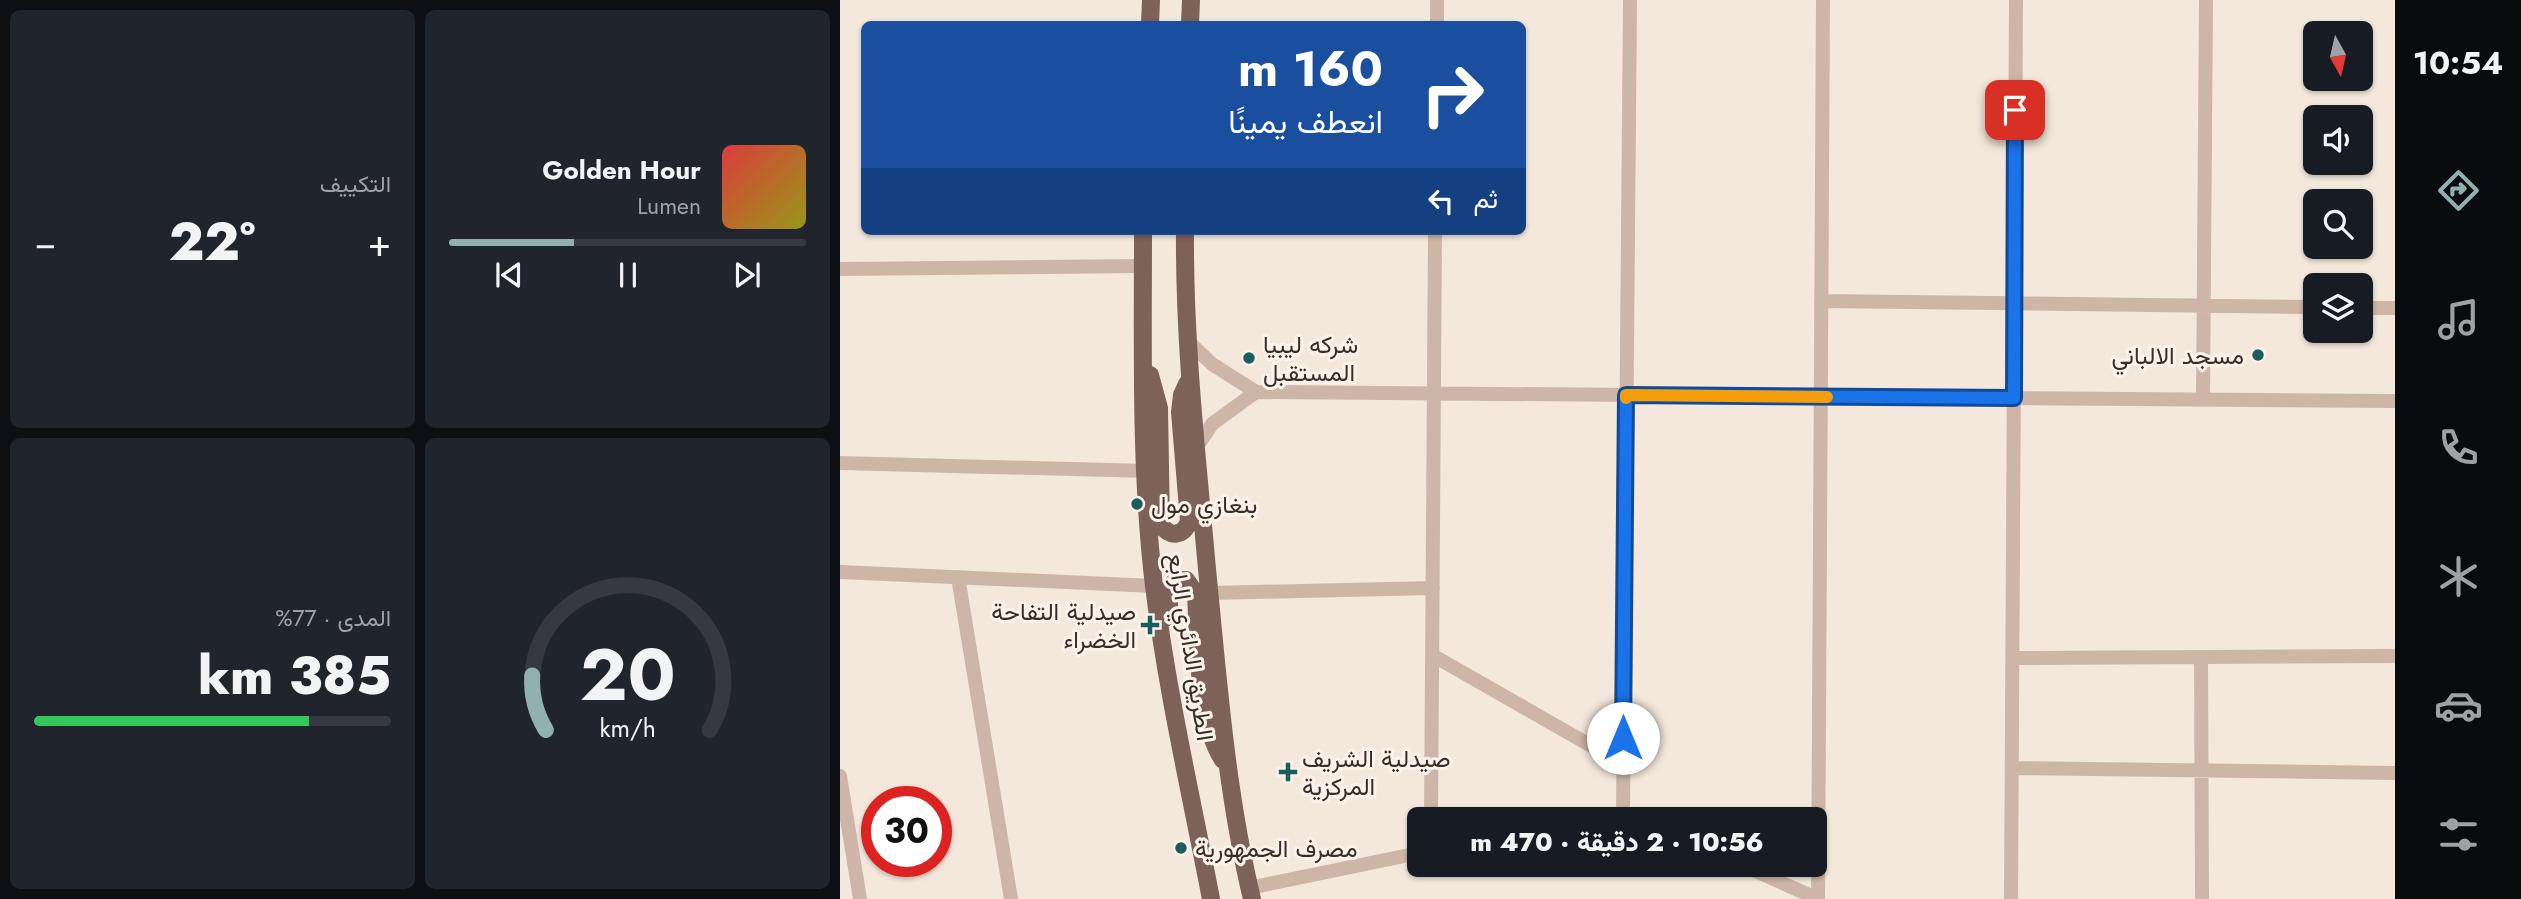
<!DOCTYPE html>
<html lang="ar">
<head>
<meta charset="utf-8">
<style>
  body { margin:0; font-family:Jost,Vazirmatn,sans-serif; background:#20242c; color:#f1f3f6; direction:rtl; height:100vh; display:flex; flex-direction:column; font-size:26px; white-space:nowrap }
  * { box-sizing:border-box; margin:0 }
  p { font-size:23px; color:#9ea1a6 }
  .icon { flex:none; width:38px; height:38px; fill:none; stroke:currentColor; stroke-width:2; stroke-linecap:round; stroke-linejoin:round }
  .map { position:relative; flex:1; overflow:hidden; direction:ltr }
  .sheet { display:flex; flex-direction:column; gap:10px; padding:10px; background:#0d0f14; width:840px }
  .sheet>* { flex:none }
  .banner { position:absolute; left:21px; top:21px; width:665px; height:214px; border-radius:10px; box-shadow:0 2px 5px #0004; direction:rtl; background:#1a4fa0; color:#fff; overflow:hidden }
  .needle { width:46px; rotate:172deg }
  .controls { position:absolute; left:1463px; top:21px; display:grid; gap:14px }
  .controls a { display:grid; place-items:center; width:70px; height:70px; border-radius:10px; background:#171b24; box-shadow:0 2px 5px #0004; font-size:35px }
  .speed { position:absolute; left:21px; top:786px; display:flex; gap:14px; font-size:35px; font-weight:700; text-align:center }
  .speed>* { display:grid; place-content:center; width:91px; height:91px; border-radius:50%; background:#171b24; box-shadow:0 2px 5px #0004; line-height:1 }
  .speed .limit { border:10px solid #d22; background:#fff; color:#111 }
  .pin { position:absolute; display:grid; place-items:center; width:60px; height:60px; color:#fff; margin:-30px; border-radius:14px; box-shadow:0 4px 10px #0006 }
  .me { position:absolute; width:77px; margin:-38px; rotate:0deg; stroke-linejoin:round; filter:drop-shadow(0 0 5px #0008) }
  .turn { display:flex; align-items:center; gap:24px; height:147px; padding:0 28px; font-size:32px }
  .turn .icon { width:91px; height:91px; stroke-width:2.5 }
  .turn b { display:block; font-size:49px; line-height:60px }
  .then { display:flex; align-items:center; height:66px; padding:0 28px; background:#0003; gap:14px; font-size:26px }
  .big { font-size:52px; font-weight:800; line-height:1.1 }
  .sheet .card { flex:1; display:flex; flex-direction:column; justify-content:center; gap:10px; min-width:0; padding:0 24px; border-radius:10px; background:#20242c }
  .sheet .dial { align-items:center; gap:0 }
  .dial svg { height:182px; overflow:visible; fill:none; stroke:#363941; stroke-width:7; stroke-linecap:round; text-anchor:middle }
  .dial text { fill:#f1f3f6; stroke:none }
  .song { display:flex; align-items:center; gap:21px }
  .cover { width:84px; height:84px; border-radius:10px; background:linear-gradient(135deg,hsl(0 70% 55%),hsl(60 70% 35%)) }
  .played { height:7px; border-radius:4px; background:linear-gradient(90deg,#90b0b2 35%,#363941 35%) }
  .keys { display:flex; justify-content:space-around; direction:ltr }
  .heat { display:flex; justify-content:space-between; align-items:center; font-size:38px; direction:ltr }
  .charge { height:10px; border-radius:5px; background:linear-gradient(90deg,#34c759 77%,#363941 0) }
  .sheet .tiles { flex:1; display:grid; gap:10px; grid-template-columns:repeat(2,1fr) }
  .trip { position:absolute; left:567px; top:807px; width:420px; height:70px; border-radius:10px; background:#171b24; box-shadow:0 2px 5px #0004; font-weight:800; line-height:70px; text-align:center; direction:rtl }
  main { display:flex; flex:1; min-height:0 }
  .tabs { display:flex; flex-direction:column; width:126px; justify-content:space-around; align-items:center; background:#090b0e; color:#9ea1a6 }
  .tabs .icon { width:49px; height:49px }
  .tabs .on { color:#90b0b2 }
  .tabs b { font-size:32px; color:#f1f3f6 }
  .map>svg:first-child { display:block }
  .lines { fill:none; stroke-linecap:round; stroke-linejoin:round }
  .minor { stroke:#cdb6a7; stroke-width:14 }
  .primary { stroke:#7c6258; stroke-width:18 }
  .route-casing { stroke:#114b97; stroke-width:18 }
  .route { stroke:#1a73e8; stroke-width:12 }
  .slow { stroke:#f59e0b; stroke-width:12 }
  .poi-dot { fill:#1a5e5e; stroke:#fbf2ea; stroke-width:2.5 }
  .labels { text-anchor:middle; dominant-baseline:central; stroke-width:6; stroke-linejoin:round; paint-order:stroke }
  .poi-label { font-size:24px; fill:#392d28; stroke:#fbf2ea; text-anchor:start }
  .street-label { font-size:24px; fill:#392d28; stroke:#fbf2ea }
</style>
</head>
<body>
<main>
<nav class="tabs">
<b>10:54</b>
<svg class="icon on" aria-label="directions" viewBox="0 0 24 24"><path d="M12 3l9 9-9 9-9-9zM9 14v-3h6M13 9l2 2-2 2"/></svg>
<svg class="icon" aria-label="music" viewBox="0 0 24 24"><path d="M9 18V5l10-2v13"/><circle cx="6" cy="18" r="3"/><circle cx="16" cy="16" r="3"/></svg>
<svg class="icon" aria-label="phone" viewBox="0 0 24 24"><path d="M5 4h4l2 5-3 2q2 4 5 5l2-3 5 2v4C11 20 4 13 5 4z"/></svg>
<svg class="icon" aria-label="climate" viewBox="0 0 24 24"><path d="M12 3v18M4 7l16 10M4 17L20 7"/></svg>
<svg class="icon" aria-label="car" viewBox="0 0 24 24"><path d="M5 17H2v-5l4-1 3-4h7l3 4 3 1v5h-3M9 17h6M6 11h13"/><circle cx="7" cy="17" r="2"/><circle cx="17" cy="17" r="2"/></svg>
<svg class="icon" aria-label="filters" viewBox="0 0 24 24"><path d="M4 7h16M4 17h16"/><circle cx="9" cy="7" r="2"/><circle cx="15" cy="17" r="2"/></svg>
</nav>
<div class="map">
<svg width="1555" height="899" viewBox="0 0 1555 899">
  <rect width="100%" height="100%" fill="#f4e8dd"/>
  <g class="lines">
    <path class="minor" d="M597,24V0
      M0,269L303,266
      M981,301L1475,307
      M1521,308H1555
      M347,340L372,364L416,392L1555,401
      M1363,400L1366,0
      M355,450L372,424L416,392
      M0,463L307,471
      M0,572L314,586
      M118,577L171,899
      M370,593L593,588
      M592,655L783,764
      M1361,657L1362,899
      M1173,658L1555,656
      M1172,768L1555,773
      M0,776L20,899
      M783,815L790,0
      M591,819L595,231
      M746,819L770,815L797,819
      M900,864L978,899
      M409,888L579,853
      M978,899L983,0
      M1171,899L1176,0"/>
    <path class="primary" d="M310,24L311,0
      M350,24L351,0
      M303,231C303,349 300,469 314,586C327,691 351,795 371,899
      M345,231C344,344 357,456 367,569C378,679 386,791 412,899
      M310,375L319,408L321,525C330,538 344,536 349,521L340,412L342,395L347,384
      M330,617L328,590L335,581L346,580L356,594C359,644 356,717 383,760"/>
  </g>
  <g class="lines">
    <g class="route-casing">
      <path id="route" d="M783,738L786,395L1174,398L1175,110"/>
    </g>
    <use href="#route" class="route"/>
    <path class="slow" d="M786,398V395L987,397"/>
  </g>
  <g class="poi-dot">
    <circle cx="1418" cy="355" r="7"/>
    <circle cx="409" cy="358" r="7"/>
    <circle cx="297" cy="504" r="7"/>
    <path d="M306.5 614.5h7v7h7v7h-7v7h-7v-7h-7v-7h7z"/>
    <path d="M444.5 761.5h7v7h7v7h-7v7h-7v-7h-7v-7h7z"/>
    <circle cx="341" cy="848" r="7"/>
  </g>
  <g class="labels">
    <g class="poi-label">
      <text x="423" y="344">شركه ليبيا<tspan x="423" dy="28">المستقبل</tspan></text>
      <text x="1404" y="355" text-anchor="end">مسجد الالباني</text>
      <text x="311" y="504">بنغازي مول</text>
      <text x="296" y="611" text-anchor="end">صيدلية التفاحة<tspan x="296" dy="28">الخضراء</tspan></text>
      <text x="462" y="758">صيدلية الشريف<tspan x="462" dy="28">المركزية</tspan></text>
      <text x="355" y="848">مصرف الجمهورية</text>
    </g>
    <g class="street-label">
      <text transform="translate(351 647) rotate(81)">الطريق الدائري الرابع</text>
    </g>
  </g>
</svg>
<div class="controls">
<a><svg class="needle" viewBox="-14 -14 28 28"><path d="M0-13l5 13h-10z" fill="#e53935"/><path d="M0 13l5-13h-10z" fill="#9ea1a6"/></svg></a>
<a><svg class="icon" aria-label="sound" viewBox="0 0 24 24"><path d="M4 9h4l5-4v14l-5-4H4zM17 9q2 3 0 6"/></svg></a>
<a><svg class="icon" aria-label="search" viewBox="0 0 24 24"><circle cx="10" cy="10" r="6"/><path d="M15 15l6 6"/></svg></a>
<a><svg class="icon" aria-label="layers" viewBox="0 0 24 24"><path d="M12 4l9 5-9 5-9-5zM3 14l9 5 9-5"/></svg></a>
</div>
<div class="speed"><div class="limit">30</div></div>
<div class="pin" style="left:1175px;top:110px;background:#d93025"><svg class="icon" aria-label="arrive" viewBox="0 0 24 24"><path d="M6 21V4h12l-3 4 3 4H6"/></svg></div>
<svg class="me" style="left:783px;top:738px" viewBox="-20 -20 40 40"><circle r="19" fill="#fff"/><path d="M0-13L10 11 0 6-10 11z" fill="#1a73e8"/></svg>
<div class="trip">10:56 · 2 دقيقة · 470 m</div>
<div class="banner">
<div class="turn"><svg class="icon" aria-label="right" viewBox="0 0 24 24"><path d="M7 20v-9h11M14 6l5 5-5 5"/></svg><div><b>160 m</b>انعطف يمينًا</div></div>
<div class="then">ثم<svg class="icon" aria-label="left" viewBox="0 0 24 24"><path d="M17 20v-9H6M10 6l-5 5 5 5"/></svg></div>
</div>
</div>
<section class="sheet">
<div class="tiles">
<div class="card">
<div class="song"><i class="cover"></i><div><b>Golden Hour</b><p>Lumen</p></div></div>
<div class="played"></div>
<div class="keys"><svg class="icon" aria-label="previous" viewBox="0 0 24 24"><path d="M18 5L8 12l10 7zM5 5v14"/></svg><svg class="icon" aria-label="pause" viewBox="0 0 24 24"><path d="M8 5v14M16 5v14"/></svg><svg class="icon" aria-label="next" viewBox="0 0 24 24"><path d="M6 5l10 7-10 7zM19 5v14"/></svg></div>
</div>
<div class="card"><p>التكييف</p>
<div class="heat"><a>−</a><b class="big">22°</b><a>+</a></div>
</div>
<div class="card dial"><svg viewBox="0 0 100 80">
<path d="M14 69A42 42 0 1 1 86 69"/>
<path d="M14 69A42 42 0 0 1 8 45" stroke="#90b0b2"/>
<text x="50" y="56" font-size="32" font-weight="700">20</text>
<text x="50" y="72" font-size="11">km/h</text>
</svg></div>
<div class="card"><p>المدى · 77%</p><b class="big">385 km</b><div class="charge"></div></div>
</div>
</section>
</main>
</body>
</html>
